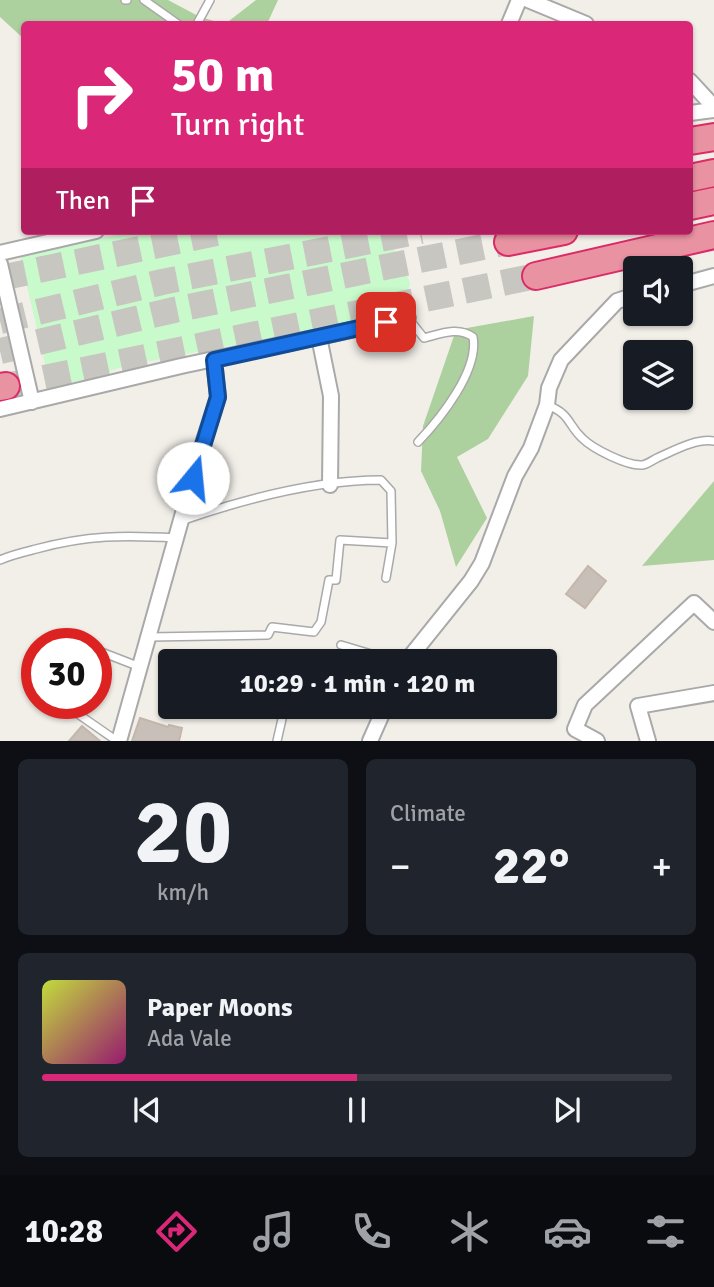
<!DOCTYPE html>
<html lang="en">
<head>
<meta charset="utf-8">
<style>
  body { margin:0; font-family:Signika,sans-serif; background:#20242c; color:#f1f3f6; height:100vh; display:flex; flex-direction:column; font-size:26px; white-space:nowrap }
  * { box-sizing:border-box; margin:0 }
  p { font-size:23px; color:#9ea1a6 }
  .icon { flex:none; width:38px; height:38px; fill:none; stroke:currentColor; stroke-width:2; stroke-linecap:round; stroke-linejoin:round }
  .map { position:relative; height:741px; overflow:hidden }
  .side { display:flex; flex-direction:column; gap:18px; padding:18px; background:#0d0f14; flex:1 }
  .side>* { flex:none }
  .hud { position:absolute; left:21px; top:21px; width:672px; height:214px; border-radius:7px; box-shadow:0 2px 5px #0004; background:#db2777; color:#fff; overflow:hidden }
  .controls { position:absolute; left:623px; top:256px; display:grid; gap:14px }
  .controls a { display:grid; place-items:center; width:70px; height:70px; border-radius:7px; background:#171b24; box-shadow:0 2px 5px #0004; font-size:35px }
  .speed { position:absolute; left:21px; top:628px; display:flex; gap:14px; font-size:35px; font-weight:700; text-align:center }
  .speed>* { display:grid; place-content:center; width:91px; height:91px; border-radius:50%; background:#171b24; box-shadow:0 2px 5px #0004; line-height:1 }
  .speed .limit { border:10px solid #d22; background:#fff; color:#111 }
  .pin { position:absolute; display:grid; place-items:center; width:60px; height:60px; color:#fff; margin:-30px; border-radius:14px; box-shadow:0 4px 10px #0006 }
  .me { position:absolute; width:77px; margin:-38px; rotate:17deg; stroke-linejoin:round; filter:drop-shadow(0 0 5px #0008) }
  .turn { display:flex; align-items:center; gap:24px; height:147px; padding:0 35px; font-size:32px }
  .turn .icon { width:91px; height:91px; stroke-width:2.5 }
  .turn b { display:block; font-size:49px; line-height:60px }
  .then { display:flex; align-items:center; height:66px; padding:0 35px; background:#0003; gap:14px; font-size:26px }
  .big { font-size:52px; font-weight:700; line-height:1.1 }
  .side .card { flex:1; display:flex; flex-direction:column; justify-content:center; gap:10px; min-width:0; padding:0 24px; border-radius:10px; background:#20242c }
  .side .dial { align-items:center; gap:0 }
  .dial b { font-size:91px; line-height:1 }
  .song { display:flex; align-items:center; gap:21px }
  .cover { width:84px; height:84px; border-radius:10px; background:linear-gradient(135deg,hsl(70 70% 55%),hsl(320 70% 35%)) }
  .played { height:7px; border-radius:4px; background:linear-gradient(90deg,#db2777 50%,#363941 50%) }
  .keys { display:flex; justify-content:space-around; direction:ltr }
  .heat { display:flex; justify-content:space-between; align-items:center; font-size:38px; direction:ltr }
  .side .tiles { flex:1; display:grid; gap:18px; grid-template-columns:1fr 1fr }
  .card:last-child { grid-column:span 2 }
  .trip { position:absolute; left:158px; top:649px; width:399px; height:70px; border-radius:7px; background:#171b24; box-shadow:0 2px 5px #0004; font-weight:700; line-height:70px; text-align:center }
  .menu { display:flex; height:112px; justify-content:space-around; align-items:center; background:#090b0e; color:#9ea1a6 }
  .menu .icon { width:49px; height:49px }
  .menu .active { color:#db2777 }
  .menu b { font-size:32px; color:#f1f3f6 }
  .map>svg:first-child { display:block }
  .forest { fill:#add19e }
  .park { fill:#c8facc }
  .building { fill:#c7bfb8; stroke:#c4b6ab; stroke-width:2 }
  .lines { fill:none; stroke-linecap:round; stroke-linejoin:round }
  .highway-tunnel { stroke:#c8c6c1; stroke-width:26; stroke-dasharray:26 13; stroke-linecap:butt }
  .lane-casing { stroke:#a9a9a9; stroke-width:10 }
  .street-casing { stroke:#a9a9a9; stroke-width:18 }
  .highway-casing { stroke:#dc2a67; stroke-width:30 }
  .lane { stroke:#fff; stroke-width:7 }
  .street { stroke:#fff; stroke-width:14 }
  .highway { stroke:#e892a2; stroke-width:26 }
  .route-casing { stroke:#114b97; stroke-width:18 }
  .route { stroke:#1a73e8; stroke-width:12 }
</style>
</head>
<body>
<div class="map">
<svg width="714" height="741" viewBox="0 0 714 741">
  <rect width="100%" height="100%" fill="#f2efe9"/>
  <path class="forest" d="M0,0H168L200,17L225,24H24V39L0,17Z
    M256,0H278L267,24H225Z
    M534,316L528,376L488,439L457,457L487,518L456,567L440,511L421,471L423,426L456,330Z
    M714,481V560L642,566Z"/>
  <path class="park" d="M135,231H381L399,257L410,283L403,312L125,366L80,381L50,386L20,256Z"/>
  <path class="building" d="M588,566L606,581L585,608L566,594Z
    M140,718L168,727L169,725L182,728L179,741H132Z
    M82,726L100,741H69Z"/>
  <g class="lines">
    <path class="highway-tunnel" d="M0,278L226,231
      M0,321L162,282L421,231
      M0,351L174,310L508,242
      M6,386L536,276"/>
    <g class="lane-casing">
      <path id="lane" d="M125,0H127
        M144,0L178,24
        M197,24L210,0
        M408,318L424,338C440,334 458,326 473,337C479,370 441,418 418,442
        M547,405C571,414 567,424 582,438C593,449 627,466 642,465C646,465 653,460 657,458C673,451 696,438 714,441
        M0,560C11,555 24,552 36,549C87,535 124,535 176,538
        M386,578L392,543
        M149,637L268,635L272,627L314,632L321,622L329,580H336L340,540L392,543L391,491L381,480C314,480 244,499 181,521
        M341,645L398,662
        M96,650L140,667
        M65,705L117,741
        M277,741L282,719"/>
    </g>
    <g class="street-casing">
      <path id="street" d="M528,0L586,24
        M509,24L519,0
        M690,81L714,107
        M690,113L714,110
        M0,253L96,231
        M0,264L32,402
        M681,285L714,276
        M319,337L331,396L330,485
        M0,409L181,366L408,318
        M406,662L471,581L482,563L515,476L531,448L547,405L549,388L561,360L617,301L635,295
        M119,741L199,456L218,397L214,360
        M370,741L385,707
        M597,741L575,729L585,705L694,603L714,622
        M648,741L638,706L714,693"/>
    </g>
    <g class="highway-casing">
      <path id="highway" d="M690,141L714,137
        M690,178L714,173
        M690,206L714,201
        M508,242L564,231
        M536,276L714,235
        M0,387L6,386"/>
    </g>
    <use href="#lane" class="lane"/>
    <use href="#street" class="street"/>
    <use href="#highway" class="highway"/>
  </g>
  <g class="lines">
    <g class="route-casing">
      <path id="route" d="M193,478L218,397L214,360L386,322"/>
    </g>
    <use href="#route" class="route"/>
  </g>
</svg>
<div class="controls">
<a><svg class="icon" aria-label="sound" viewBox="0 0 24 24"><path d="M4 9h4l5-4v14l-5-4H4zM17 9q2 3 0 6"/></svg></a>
<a><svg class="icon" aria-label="layers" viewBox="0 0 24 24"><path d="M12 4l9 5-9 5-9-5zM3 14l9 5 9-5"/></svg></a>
</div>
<div class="speed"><div class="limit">30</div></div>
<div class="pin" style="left:386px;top:322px;background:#d93025"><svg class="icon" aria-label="arrive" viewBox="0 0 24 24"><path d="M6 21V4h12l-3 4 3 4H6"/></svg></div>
<svg class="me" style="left:193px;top:478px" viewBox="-20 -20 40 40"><circle r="19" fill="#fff"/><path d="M0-13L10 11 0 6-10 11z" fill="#1a73e8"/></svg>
<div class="trip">10:29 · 1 min · 120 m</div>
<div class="hud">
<div class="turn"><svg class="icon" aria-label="right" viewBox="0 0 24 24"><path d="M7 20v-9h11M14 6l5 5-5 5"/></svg><div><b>50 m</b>Turn right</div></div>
<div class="then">Then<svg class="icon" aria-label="arrive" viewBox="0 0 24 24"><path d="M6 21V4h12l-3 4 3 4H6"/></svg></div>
</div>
</div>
<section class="side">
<div class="tiles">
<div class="card dial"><b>20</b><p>km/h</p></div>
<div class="card"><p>Climate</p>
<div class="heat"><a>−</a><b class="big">22°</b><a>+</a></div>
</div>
<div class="card">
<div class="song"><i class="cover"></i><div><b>Paper Moons</b><p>Ada Vale</p></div></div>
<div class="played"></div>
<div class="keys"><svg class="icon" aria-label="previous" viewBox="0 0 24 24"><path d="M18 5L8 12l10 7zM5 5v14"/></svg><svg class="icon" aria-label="pause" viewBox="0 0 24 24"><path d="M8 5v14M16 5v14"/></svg><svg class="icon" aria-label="next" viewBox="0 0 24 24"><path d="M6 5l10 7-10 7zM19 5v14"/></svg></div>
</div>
</div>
</section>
<nav class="menu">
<b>10:28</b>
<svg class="icon active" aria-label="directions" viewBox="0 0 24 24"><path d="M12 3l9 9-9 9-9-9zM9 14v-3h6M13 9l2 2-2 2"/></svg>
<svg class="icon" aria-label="music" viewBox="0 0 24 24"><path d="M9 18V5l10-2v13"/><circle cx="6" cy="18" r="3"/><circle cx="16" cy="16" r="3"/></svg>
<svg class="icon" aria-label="phone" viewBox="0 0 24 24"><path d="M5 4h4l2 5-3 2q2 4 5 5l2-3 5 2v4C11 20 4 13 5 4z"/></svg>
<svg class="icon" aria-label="climate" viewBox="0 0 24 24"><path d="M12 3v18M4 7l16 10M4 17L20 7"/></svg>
<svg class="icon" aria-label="car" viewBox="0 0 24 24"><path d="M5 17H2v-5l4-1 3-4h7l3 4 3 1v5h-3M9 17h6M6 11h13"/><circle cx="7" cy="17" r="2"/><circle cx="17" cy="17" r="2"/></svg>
<svg class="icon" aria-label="filters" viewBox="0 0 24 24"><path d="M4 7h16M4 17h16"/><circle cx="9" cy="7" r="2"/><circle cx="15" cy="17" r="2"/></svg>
</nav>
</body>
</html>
